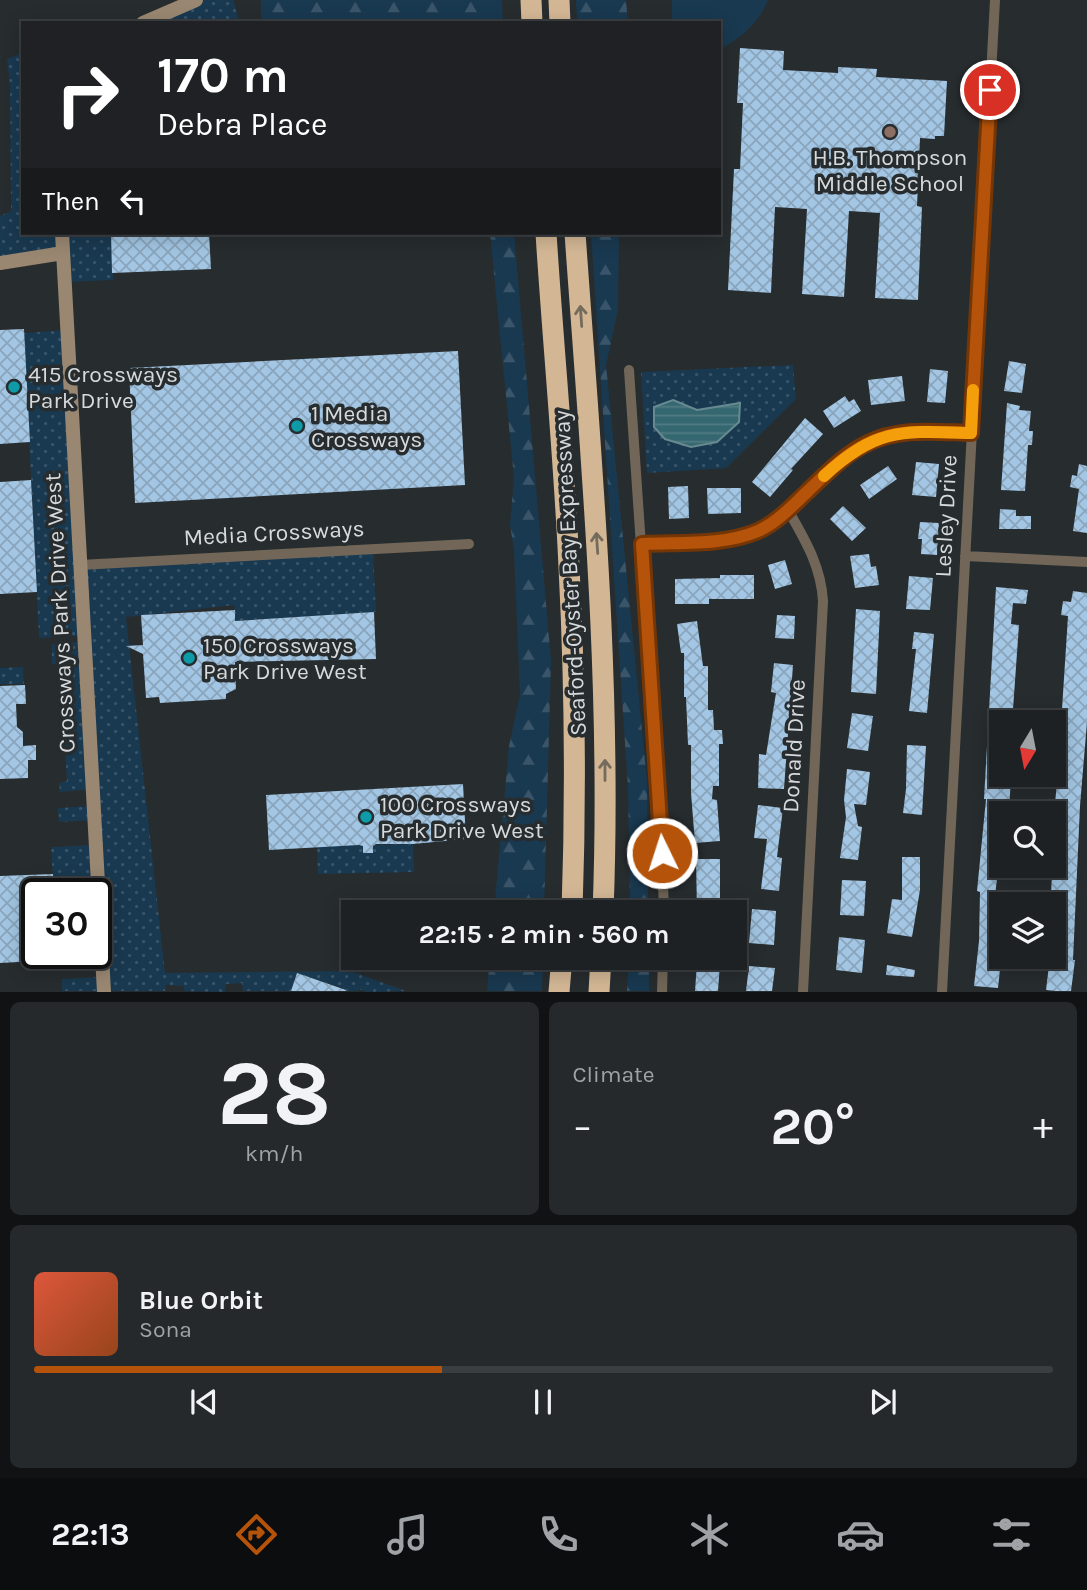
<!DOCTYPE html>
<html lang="en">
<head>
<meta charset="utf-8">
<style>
  body { margin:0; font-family:Karla,sans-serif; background:#25292b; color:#f1f3f6; height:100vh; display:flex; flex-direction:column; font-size:26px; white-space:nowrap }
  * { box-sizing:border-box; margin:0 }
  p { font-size:23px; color:#a0a3a6 }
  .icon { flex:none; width:38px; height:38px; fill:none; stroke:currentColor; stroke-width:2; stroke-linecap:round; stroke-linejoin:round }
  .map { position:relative; height:992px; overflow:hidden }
  .panel { display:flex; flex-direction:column; gap:10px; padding:10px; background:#101213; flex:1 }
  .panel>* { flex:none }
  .banner { position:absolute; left:21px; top:21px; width:700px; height:214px; border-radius:0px; box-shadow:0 4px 18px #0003,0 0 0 2px #3b3e41; background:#202124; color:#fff; overflow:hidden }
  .needle { width:46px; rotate:190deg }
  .controls { position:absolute; left:989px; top:710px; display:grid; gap:14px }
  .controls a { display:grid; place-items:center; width:77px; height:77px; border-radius:0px; background:#1d2123; box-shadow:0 4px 18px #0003,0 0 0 2px #3b3e41; font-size:35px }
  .speed { position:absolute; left:21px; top:878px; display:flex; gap:14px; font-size:35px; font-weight:700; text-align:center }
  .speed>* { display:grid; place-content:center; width:91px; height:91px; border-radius:50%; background:#1d2123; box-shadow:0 4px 18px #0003,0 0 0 2px #3b3e41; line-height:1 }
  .speed .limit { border:4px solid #111; border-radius:10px; background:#fff; color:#111 }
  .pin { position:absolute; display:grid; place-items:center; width:60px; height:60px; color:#fff; margin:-30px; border:4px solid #fff; border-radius:50%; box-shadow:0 2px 7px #0007 }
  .me { position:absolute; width:77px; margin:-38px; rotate:356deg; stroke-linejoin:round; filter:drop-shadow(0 0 5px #0008) }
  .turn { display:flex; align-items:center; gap:24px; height:147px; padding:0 21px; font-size:32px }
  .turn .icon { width:91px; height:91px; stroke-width:2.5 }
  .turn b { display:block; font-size:49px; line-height:60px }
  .then { display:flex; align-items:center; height:66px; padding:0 21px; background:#0003; gap:14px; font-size:26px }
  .big { font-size:52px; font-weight:700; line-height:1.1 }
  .panel .widget { flex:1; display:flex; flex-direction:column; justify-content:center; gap:10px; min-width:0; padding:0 24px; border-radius:10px; background:#25292b }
  .panel .dial { align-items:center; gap:0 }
  .dial b { font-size:91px; line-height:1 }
  .song { display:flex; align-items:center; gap:21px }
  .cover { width:84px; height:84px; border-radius:10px; background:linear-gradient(135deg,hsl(10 70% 55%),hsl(20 70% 35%)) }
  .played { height:7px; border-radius:4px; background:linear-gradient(90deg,#b45309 40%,#3b3e41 40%) }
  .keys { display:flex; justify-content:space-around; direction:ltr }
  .heat { display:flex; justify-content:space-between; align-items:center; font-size:38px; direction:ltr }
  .panel .tiles { flex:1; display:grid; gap:10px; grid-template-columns:1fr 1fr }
  .widget:last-child { grid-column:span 2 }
  .trip { position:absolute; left:341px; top:900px; width:406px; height:70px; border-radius:0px; background:#1d2123; box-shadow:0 4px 18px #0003,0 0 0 2px #3b3e41; font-weight:700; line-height:70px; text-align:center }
  .tabs { display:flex; height:112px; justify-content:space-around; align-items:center; background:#0c0d0e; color:#a0a3a6 }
  .tabs .icon { width:49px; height:49px }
  .tabs .on { color:#b45309 }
  .tabs b { font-size:32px; color:#f1f3f6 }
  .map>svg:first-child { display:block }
  .grass { fill:url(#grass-dots) }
  .forest { fill:url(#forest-firs) }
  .pitch { fill:#193950 }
  .water { fill:url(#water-rules); stroke:#668a90; stroke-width:2 }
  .building { fill:url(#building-cross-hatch) }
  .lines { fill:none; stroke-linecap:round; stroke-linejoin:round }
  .street { stroke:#716658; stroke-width:10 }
  .secondary { stroke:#998771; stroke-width:14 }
  .highway { stroke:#d3b795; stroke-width:21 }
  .oneway { stroke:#746b5d }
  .route-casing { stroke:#753606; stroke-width:18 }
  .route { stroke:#b45309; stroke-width:12 }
  .slow { stroke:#f59e0b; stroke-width:12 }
  .education-dot { fill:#8d6e63; stroke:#272c2f; stroke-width:2.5 }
  .culture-dot { fill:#0f9aa8; stroke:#272c2f; stroke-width:2.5 }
  .labels { text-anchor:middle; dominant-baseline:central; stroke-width:7; stroke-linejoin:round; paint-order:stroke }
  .poi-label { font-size:23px; fill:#d7dadc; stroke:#272c2f; text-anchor:start }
  .street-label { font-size:23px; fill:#d7dadc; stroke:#272c2f }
</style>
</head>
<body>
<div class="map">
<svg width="1087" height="992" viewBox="0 0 1087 992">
  <defs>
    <pattern id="grass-dots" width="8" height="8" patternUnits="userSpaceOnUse" patternTransform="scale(1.75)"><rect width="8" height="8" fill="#193950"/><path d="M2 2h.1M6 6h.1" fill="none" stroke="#3a5569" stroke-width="1.8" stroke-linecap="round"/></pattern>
    <pattern id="forest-firs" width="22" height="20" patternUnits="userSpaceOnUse" patternTransform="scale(1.75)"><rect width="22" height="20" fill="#193950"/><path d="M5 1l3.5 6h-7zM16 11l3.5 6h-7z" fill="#3a5569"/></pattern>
    <pattern id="water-rules" width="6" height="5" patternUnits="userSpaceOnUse" patternTransform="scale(1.75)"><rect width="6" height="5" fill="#356770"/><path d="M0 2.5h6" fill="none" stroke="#527c84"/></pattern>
    <pattern id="building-cross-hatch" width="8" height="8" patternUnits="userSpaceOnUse" patternTransform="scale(1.75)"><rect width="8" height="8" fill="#a2c6e3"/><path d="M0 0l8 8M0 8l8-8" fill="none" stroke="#8aa5bb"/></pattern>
  </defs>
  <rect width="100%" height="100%" fill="#272c2f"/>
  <path class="grass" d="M199,0H233L240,23H146Z
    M23,53V233H111L113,280L65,282L63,253L0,263V216L11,211L10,85L7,59Z
    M68,330L80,565L373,552L376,612L235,621L234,605L126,617L165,973L350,971L406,991L366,992L359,989L358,991H343V988L297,974L291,991H243L242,983L226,984L225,992L184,991V986L166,985L165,991H62V979L102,977L101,957L57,959L56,954H96V894H54L51,847L95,845L94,820L59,822L58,808L93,806L92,789L60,792L59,783L67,781L60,665L52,664V644L79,642V636L39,638L24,333Z
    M793,365L796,399L726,468L647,473L641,372Z
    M23,667L24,684H0V668Z
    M413,844L414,872L318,874L317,846Z"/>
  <path class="forest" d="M261,0H502L503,23H369L364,21L357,23H261Z
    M576,0H626L628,23H577Z
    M490,233H514L551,661L544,912H494L509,746L520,695L514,550L510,525L514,478Z
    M591,233H619L618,310L606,365L647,781L648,912H630L628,788Z
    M490,957H543L542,991H487Z
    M629,957H649V991H627Z"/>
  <path class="pitch" d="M672,0H768C759,23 741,38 719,50V23H672Z"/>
  <path class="water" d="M673,400L697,410L740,403L739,422L717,442L691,447L665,439L654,427V407Z"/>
  <path class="building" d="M740,48L784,51L783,70L838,73V67L877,69L876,77L947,81L944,136H935V139L920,138L917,206L922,207L918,300L875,298L880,213L849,211L844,297L802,294L807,209L775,207L771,293L728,290L734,169H740L743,103H737Z
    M111,233H209L211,269L112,273Z
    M24,329L30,442L0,444V330Z
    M458,351L465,485L135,503L129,368Z
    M1009,361L1026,364L1022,393L1004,391Z
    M930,369L948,371L945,403L927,402Z
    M902,376L905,401L871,405L868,380Z
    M845,396L849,402L854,399L861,411L834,428L823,411Z
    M1007,403L1020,406L1019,410L1031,411L1029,431H1033L1032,445H1028L1025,491L1001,490Z
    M805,418L823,434L791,469L793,470L770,497L752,482Z
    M916,462L939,464L936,497L912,495Z
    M1079,464L1087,466V533L1073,531L1079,489L1070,487L1072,475L1077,476Z
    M888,466L897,479L869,499L860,485Z
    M31,480L37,592L0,594V482Z
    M688,486L689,518L669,519L668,487Z
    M707,488H741V513L708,514Z
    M843,506L866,528L852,541L830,519Z
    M1000,509L1016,510V516H1031V529H999Z
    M920,522L939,523L937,555L921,554L922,539H918Z
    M869,554L871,567L876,566L879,585L855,588L850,556Z
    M785,560L792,584L775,589L768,565Z
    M720,575H754V599H709V604H675V579L720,578Z
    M909,576L933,578L930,610L906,609Z
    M996,587L1028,590L1026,604L1013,603L1011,624L1019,625L1012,723H1001V775H1011L1009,814H1001V842L994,906L1001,907V961L998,988L974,986L979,941L980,892L977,891L986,799H984Z
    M1073,591L1087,593V722L1080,806L1073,960H1075L1071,991H1056L1046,990L1050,957L1054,958V898L1051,897L1054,814L1064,709H1062L1068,616L1061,615L1063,601L1071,602Z
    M856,609L880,611L876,694L851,692Z
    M235,610V621L374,612L376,659L235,662L236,689L226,694V699L160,703L159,697L146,698L143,654L126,646L143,645L141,615Z
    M777,615L795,616L794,639L775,638Z
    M697,621L703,666H708V710H713L714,730H722L723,744H719V786H713L712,799L717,800L720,841L695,843L691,793V745H688L686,697H684V653H681L677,624Z
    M914,632L934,634L927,713L909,711L916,649H912Z
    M774,663L793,665L784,789L758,788L759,754L766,755L776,693L771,692Z
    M25,685L26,704H16L17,727L23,732V746L36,745V760H28V778L0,779V686Z
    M852,713L873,716L868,751L847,748Z
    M907,745L926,746L922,815L903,813L906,789Z
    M847,769L870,772L866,805L854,804L858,826L862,827L858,860L840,858L846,817L844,800Z
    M463,784L466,839L413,844H376L373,846V853H363V846L359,845L269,850L266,795Z
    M758,805L783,808L777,857L782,858L779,891L761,889L767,839L754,838Z
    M902,857H920V890L912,937L887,933L892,899L902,900Z
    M696,859H720V912H697Z
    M53,874L54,894H37V961L0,963V876Z
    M842,880L866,881L864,916L840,915Z
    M752,909L776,911L774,945L749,943Z
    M839,937L865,940L862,973L836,970Z
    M697,963L720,964L718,991H695Z
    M887,965L915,970L914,977L886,975Z
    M749,966L775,968L772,991H746Z
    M297,973L346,990V991H291Z"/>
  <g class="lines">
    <path class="street" d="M629,370L662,853L664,912
      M788,510C805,540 821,566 823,601L803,992
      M642,544L720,541L742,537L775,521L839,463L874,440L898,433H971
      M965,556L1087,562
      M80,565L469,544
      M662,992L663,957
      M942,992L995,0"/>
    <path class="secondary" d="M143,23L196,0
      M62,233L104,992
      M0,263L63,253"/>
    <path class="highway" d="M531,0L532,23
      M559,0L560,23
      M546,233C553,344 564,455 569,567C575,682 576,797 572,912
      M575,233C591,459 612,685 603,912
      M559,992L562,957
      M599,992L601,957"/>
  </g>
  <defs><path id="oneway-shaft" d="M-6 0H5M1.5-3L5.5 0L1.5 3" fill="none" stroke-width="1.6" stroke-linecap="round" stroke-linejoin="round" transform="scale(1.75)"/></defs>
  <g class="oneway">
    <use href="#oneway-shaft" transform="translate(581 316) rotate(-94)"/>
    <use href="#oneway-shaft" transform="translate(597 543) rotate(-94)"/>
    <use href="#oneway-shaft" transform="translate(605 770) rotate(-90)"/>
  </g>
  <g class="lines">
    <g class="route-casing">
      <path id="route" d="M662,853L642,544C680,542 723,546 758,531C778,522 793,505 808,491C826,474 844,455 866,444C898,427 936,432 971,433L990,90"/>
    </g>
    <use href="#route" class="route"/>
    <path class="slow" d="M824,476C877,427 903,431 971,433L973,390"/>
  </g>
  <circle class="education-dot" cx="890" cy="132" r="7"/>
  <g class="culture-dot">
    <circle cx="14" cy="387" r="7"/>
    <circle cx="297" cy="426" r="7"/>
    <circle cx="189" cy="658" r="7"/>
    <circle cx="366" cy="817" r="7"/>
  </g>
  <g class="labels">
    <g class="poi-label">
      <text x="890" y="157" text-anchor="middle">H.B. Thompson<tspan x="890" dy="26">Middle School</tspan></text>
      <text x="28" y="374">415 Crossways<tspan x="28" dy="26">Park Drive</tspan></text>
      <text x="311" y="413">1 Media<tspan x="311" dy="26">Crossways</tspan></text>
      <text x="203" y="645">150 Crossways<tspan x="203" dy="26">Park Drive West</tspan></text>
      <text x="380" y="804">100 Crossways<tspan x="380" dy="26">Park Drive West</tspan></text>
    </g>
    <g class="street-label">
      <text transform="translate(946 516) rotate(-87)">Lesley Drive</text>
      <text transform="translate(274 533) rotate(-3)">Media Crossways</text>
      <text transform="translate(570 573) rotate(-93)">Seaford-Oyster Bay Expressway</text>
      <text transform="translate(60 613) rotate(-93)">Crossways Park Drive West</text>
      <text transform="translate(794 746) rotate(-87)">Donald Drive</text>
    </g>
  </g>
</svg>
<div class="controls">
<a><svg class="needle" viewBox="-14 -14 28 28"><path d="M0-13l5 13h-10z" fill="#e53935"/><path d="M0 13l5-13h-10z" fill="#a0a3a6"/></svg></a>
<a><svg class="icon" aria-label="search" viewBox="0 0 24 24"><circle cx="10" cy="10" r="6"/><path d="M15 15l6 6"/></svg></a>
<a><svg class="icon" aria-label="layers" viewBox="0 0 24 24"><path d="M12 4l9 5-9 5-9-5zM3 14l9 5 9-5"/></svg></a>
</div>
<div class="speed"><div class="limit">30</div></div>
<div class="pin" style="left:990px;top:90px;background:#d93025"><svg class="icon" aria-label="arrive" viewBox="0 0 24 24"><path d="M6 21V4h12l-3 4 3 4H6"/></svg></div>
<svg class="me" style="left:662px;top:853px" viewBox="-20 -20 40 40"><circle r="17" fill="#b45309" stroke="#fff" stroke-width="3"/><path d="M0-11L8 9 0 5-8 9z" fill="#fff"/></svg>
<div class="trip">22:15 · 2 min · 560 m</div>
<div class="banner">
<div class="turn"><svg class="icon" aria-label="right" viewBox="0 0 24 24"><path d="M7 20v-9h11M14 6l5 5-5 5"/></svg><div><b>170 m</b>Debra Place</div></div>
<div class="then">Then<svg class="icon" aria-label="left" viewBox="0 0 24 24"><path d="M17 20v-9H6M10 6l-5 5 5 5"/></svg></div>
</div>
</div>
<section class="panel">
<div class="tiles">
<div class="widget dial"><b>28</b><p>km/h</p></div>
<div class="widget"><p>Climate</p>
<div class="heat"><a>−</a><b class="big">20°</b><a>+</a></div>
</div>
<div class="widget">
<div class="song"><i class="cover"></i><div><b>Blue Orbit</b><p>Sona</p></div></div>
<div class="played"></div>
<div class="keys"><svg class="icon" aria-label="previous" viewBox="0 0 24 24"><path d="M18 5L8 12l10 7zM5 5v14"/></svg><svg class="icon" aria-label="pause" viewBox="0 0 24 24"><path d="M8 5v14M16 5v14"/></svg><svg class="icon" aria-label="next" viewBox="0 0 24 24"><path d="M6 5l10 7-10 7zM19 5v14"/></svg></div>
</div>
</div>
</section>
<nav class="tabs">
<b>22:13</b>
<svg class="icon on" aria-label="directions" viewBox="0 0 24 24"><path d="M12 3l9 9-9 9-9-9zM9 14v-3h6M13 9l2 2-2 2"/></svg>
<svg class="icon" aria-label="music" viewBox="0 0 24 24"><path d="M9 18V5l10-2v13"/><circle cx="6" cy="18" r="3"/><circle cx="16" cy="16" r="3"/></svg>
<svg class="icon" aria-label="phone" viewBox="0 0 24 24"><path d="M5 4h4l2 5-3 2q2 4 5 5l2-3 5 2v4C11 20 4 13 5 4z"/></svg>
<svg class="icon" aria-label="climate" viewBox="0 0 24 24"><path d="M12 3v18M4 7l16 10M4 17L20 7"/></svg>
<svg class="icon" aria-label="car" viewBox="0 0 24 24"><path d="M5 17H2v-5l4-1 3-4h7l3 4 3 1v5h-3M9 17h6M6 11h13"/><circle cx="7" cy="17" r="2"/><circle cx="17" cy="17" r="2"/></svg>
<svg class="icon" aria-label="filters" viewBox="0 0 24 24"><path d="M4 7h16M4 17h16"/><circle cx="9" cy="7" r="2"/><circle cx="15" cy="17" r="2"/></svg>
</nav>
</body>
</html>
